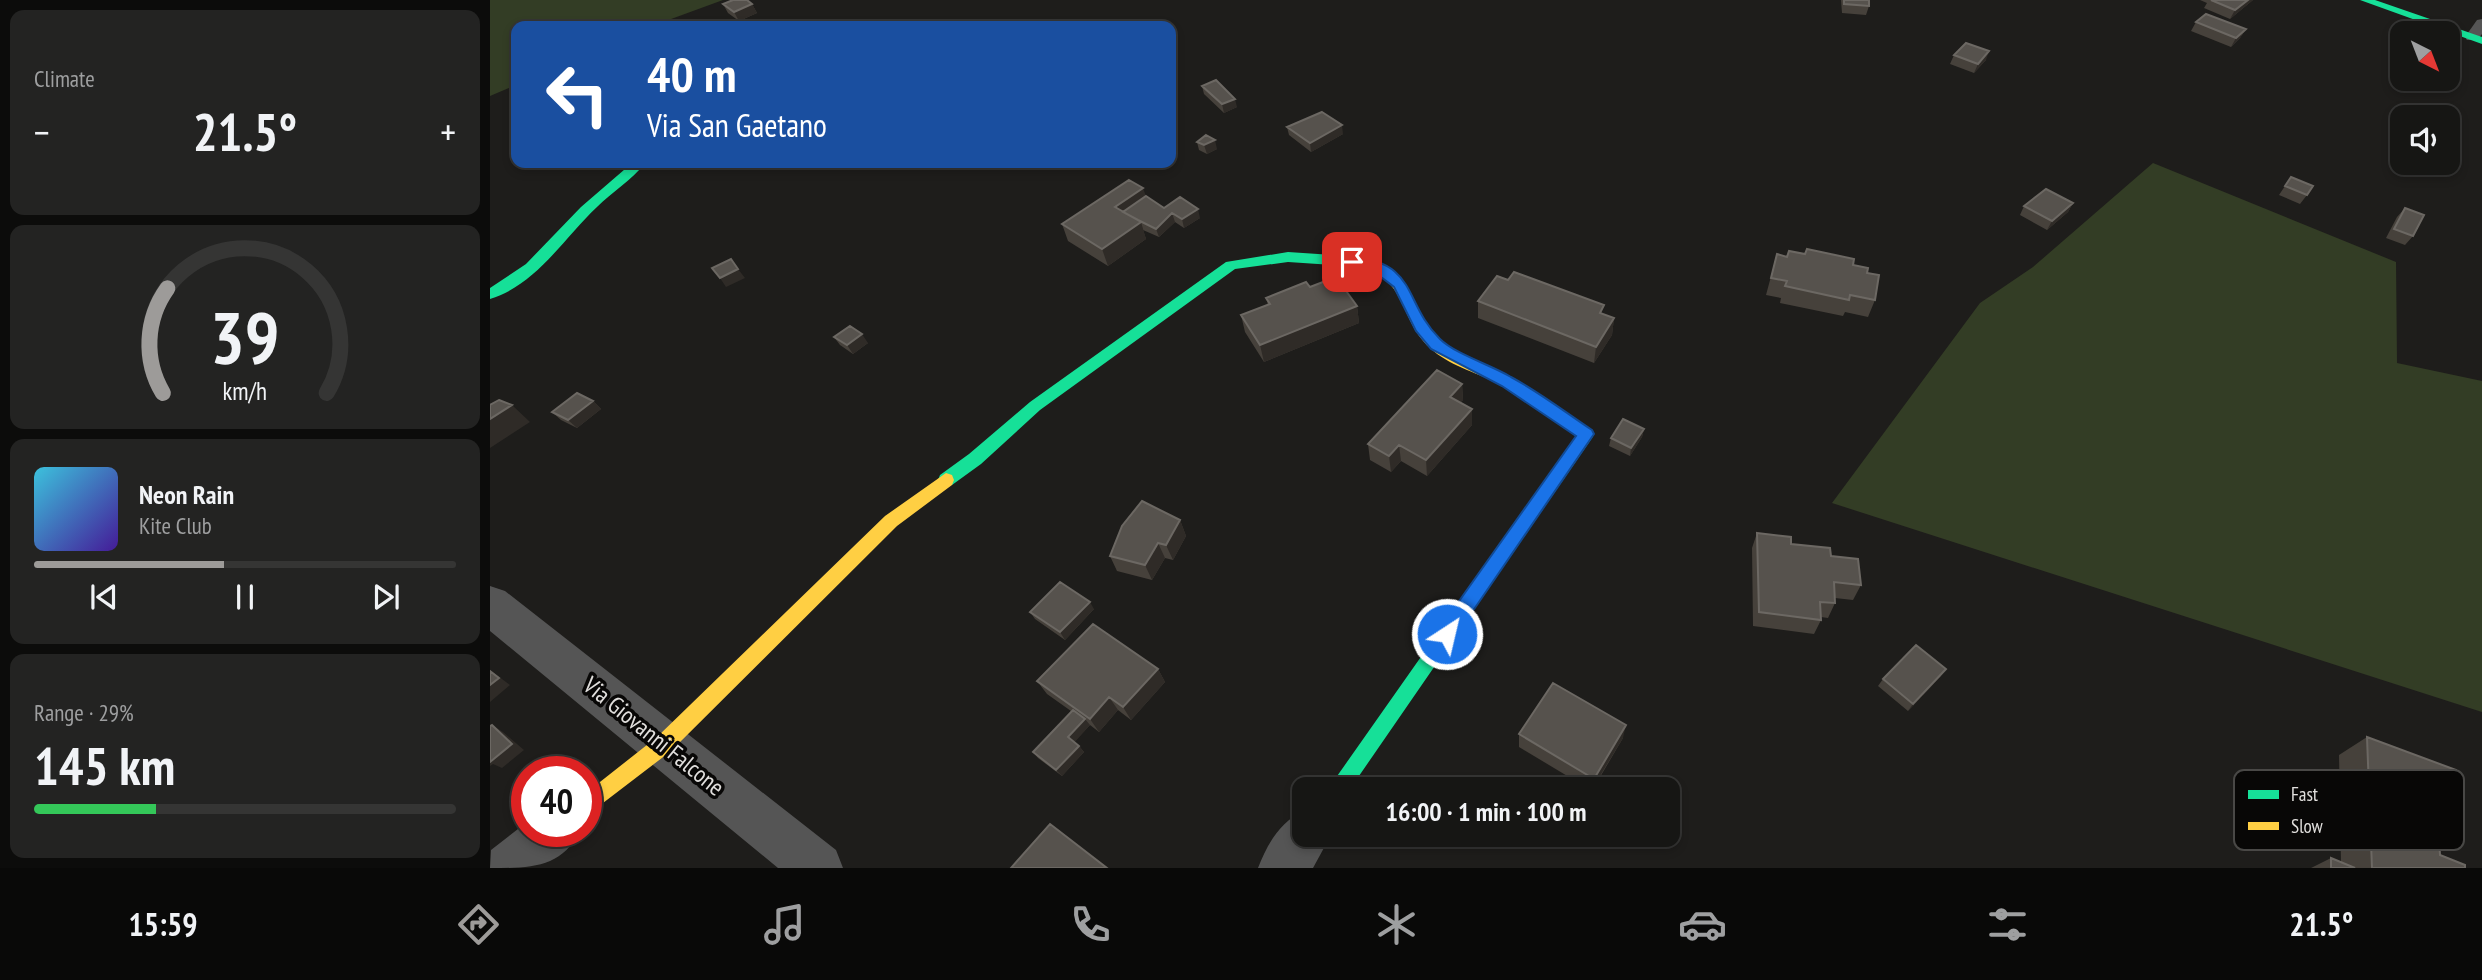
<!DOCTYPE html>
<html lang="en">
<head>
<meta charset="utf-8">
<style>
  body { margin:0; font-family:"PT Sans Narrow",sans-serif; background:#232322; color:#f1f3f6; height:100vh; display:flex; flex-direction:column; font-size:26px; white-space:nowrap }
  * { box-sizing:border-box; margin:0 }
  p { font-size:23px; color:#9e9fa0 }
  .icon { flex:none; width:38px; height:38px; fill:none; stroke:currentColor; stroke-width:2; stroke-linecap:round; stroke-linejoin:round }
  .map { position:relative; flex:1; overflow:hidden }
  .details { display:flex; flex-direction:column; gap:10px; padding:10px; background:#0c0c0b; width:490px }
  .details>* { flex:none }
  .guide { position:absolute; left:21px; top:21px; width:665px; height:147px; border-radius:14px; box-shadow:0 4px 10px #0003,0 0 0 2px #353534; background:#1a4fa0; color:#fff; overflow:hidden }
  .needle { width:46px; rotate:138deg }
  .buttons { position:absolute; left:1900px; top:21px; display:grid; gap:14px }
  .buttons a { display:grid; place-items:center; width:70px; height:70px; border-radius:14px; background:#161614; box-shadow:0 4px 10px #0003,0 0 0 2px #353534; font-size:35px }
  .speed { position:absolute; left:21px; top:756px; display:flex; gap:14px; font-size:35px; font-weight:700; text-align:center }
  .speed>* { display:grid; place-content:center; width:91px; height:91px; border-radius:50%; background:#161614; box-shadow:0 4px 10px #0003,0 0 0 2px #353534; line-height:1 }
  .speed .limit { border:10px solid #d22; background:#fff; color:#111 }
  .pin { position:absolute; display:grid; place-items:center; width:60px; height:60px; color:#fff; margin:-30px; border-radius:14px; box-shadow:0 4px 10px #0006 }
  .me { position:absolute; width:77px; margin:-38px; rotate:35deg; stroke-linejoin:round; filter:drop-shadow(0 0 5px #0008) }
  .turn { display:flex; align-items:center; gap:24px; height:147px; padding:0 21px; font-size:32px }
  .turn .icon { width:91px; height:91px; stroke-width:2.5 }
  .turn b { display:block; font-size:49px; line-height:60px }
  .big { font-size:52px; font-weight:800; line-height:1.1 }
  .details .card { flex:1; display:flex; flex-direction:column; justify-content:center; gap:10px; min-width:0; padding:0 24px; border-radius:14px; background:#232322 }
  .details .dial { align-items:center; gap:0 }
  .dial svg { height:182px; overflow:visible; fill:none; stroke:#353534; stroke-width:7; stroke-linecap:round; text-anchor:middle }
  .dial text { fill:#f1f3f6; stroke:none }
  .song { display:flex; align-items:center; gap:21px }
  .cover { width:84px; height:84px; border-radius:10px; background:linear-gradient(135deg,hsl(190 70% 55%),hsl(260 70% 35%)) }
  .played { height:7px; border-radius:4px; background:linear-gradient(90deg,#9d9b99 45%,#353534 45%) }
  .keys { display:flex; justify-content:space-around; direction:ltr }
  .heat { display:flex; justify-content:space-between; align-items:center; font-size:38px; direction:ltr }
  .charge { height:10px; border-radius:5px; background:linear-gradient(90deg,#34c759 29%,#353534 0) }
  .trip { position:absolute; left:802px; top:777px; width:388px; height:70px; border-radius:14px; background:#161614; box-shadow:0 4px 10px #0003,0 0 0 2px #353534; font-weight:800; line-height:70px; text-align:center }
  .dock { display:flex; height:112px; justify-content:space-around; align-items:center; background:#090908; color:#9e9fa0 }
  .dock .icon { width:49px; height:49px }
  .dock .on { color:#9d9b99 }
  .dock b { font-size:32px; color:#f1f3f6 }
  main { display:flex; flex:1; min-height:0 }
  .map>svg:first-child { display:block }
  .green { fill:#333d25 }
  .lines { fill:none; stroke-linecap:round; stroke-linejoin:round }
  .lane { fill:#555; fill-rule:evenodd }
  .street { fill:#555; fill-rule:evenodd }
  .fast { fill:#16e098; fill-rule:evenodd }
  .slow { fill:#ffcf43; fill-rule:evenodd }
  .wall { fill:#46413b }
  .shaded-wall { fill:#2f2b27 }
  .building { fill:#56524d; stroke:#6c6863; stroke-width:2 }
  .route { fill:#1a73e8; stroke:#114b97; stroke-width:2 }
  .labels { text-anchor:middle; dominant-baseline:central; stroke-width:7; stroke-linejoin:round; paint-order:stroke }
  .near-street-label { font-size:24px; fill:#e1dfdd; stroke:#080706 }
  .key { fill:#080706; stroke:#494846; stroke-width:2 }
  .key-label { font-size:19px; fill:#e1dfdd }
</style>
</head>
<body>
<main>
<section class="details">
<div class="card"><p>Climate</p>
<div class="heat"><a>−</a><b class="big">21.5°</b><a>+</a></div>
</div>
<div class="card dial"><svg viewBox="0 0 100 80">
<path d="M14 69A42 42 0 1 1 86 69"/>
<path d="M14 69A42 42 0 0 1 16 23" stroke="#9d9b99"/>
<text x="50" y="56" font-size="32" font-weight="700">39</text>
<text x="50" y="72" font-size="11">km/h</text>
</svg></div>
<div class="card">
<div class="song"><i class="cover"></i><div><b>Neon Rain</b><p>Kite Club</p></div></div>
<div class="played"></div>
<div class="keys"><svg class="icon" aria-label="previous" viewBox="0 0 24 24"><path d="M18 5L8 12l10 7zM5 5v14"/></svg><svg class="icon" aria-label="pause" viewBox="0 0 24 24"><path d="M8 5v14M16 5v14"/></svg><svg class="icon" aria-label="next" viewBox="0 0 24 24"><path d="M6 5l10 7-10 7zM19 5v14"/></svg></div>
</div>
<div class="card"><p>Range · 29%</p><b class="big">145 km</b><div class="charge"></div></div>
</section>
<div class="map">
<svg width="1992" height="868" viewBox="0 0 1992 868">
  <rect width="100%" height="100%" fill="#1e1d1b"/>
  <path class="green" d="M0,0H233L162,26H26V85L0,96Z
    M1663,163L1906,262L1907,363L1992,381V712L1342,503L1490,303L1543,267Z"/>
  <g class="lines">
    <path class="lane" d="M1992,19V34L1987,40H1977L1975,37L1987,20Z"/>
    <path class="street" d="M0,586L15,591L346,850L353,868H288L0,631Z
      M814,811V835H841L823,868H768C777,845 790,821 814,811Z
      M37,822V831H90C71,868 42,868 0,868L1,850Z"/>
    <path class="fast" d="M1870,0H1885L1992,37V44Z
      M142,163H155C142,180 122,192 107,207C74,238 46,285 0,299V288L36,264L91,207Z
      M798,252L873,257L880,262L873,267L798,262L745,269L550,410L491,464L462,485H450L448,480L450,475L479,454L540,402L736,262Z
      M1094,427L1102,430L1104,434L1102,438L860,789H838L1087,435L1088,429Z"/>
    <path class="slow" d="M873,257C929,270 916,309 951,340C969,358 996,364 1018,375C1046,391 1073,410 1100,429L1102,433L1100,437H1088C1062,419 1036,399 1007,383C985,372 958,365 940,348C908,318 918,279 868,265L866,262L868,259Z
      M456,473L462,475L464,480L462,485L407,526L181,751L96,816V793L167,737L395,516Z"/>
  </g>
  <path class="wall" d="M1351,0H1379V6L1376,15L1352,13Z
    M1710,0H1763L1740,19L1714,8L1717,3Z
    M233,4H262L267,13L249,21L238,13Z
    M1706,22L1756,29L1750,38L1741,47L1701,31Z
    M1464,55L1496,60L1484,73L1460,64Z
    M712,86L747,107L734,113L714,94Z
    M797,127L853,134L821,152L799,135Z
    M707,142L727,149L717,154L709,150Z
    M1801,177L1817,195L1810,204L1789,195Z
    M656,196L674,208L710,218L694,228L685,222L669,237L653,230L656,239L618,266L578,241L572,224Z
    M1583,203L1578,212L1557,230L1530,215L1534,206Z
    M1915,208L1923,236L1915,245L1896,238L1907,217Z
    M1287,254L1297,257L1363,265L1377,273L1385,300L1378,317L1355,312L1353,316L1290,303L1291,298L1276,295Z
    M1018,280L1124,318L1122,335L1104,363L988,318V301Z
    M820,287L867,306L869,323L774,362L755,332L751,315L778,305L776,298Z
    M344,337L378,343L363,354L350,345Z
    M972,384L973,400L970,403L982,409V425L937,476L911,461L901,472L880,460L878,444Z
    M103,401L111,409L87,428L71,420L62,412Z
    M1154,429L1152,437L1140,456L1119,446L1121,438Z
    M690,520L696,536L683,560L675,558L662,580L627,571L620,556Z
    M1267,533L1341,556L1371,585L1363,600L1345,598V603L1338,618L1331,617V620L1324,634L1263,626L1262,548Z
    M604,609L575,640L545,619L540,612Z
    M668,669L675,682L641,720L628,710L609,732L600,725L584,742L589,746L594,752L572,776L548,758L543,752L581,711L557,694L547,681Z
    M1451,676L1418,711L1388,686L1393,679Z
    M1029,734L1133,738L1103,789H1099L1029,747Z
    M1877,737L1969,810L1948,821L1950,855L1975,868H1821L1841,858L1851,862L1849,755Z"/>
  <path class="shaded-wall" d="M1758,0H1763L1740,19L1745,10Z
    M262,4L267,13L249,21L244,12Z
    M1756,29L1750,38L1741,47L1746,38Z
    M1499,51L1496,60L1484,73L1488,64Z
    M745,99L747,107L734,113L732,104Z
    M852,125L853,134L821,152L820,143Z
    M725,140L727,149L717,154L714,145Z
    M653,188L659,205L637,220L625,207Z
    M1583,203L1578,212L1557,230L1562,221Z
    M708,209L710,218L694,228L692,219Z
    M682,213L685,222L669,237L666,229Z
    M651,222L656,239L618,266L612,249Z
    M248,269L255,278L236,287L230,278Z
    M867,306L869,323L774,362L770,345Z
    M1124,318L1122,335L1104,363L1106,347Z
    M372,334L378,343L363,354L357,345Z
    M972,384L973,400L961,414L960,397Z
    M103,401L111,409L87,428L78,420Z
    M22,405L40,422L0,448V419Z
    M982,409V425L937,476L936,460Z
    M1154,429L1152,437L1140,456L1141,448Z
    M909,445L911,461L901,472L899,456Z
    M690,520L696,536L683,560L676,545Z
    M668,543L675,558L662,580L655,565Z
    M600,602L604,609L575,640L570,632Z
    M668,669L675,682L641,720L633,707Z
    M1456,669L1451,676L1418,711L1423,704Z
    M0,670L20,685L0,702Z
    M619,697L628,710L609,732L600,719Z
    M595,719L600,725L583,744L578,737Z
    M2,725L13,732L34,750L12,768L3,764L0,766Z
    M1136,725L1133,738L1102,789L1104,779Z
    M589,746L594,752L572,776L566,770Z"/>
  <path class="building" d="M243,0H257L262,4L244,12L233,4Z
    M1354,0H1379V6L1354,4Z
    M1721,0H1758L1745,10Z
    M1716,14L1756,29L1746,38L1706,22Z
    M1476,43L1499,51L1488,64L1464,55Z
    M726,80L745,99L732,104L712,86Z
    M832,112L852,125L820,143L797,127Z
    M716,135L725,140L714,145L707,142Z
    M1801,177L1823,186L1817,195L1795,186Z
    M639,180L653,188L625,207L651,222L612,249L572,224Z
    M1556,189L1583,203L1562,221L1534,206Z
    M656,196L674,208L690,197L708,209L692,219L682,213L666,229L648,220L633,212Z
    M1915,208L1934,215L1923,236L1904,229Z
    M1317,249L1364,259L1363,265L1378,268L1377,273L1389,275L1385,300L1360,295L1359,300L1295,286L1297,281L1281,278L1287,254L1297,257L1299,251L1315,254Z
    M241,259L248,269L230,278L222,268Z
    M1024,272L1114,305L1110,313L1124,318L1106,347L988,301L1007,276L1018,280Z
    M846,277L867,306L770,345L751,315L780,304L776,298L816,282L820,287Z
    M360,326L372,334L357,345L344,337Z
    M947,370L972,384L960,397L982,409L936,460L909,445L899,456L878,444Z
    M87,393L103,401L78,420L62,412Z
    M9,400L22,405L0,419V405Z
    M1133,419L1154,429L1141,448L1121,438Z
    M652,501L690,520L676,545L668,543L655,565L620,556L632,526Z
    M1267,533L1301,537V544L1340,548L1341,556L1368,559L1371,585L1344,582L1345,603L1330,602L1331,620L1269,612Z
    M570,582L600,602L570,632L540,612Z
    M603,624L668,669L633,707L619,697L600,719L547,681Z
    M1426,645L1456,669L1423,704L1393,679Z
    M0,671L9,678L0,685Z
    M1063,683L1136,725L1104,779L1029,734Z
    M583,710L595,719L578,737L589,746L566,770L543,752Z
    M2,725L22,744L0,762V726Z
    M1877,737L1966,770L1969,810L1947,802L1950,855L1975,865V868H1882Z
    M560,824L617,868H521Z
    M1841,858L1865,868H1841Z"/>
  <path class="route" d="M862,257C928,262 913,303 950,339C965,354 1001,365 1021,377C1049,392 1075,412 1102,430L1104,434L963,640L957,642L950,640L947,634L950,628L1086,436L1012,386L941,349L926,331L904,287L879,268L857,265L855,262Z"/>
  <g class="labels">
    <g class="near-street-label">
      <text transform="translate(164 736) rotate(39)">Via Giovanni Falcone</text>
    </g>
  </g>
  <rect x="1744" y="770" width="230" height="80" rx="10" class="key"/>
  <rect x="1758" y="790" width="31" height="9" fill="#16e098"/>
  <rect x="1758" y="822" width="31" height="8" fill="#ffcf43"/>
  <g class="key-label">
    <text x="1801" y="801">Fast</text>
    <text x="1801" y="833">Slow</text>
  </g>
</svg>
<div class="buttons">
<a><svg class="needle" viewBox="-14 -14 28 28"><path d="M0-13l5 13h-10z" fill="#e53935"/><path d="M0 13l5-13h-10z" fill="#9e9fa0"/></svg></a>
<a><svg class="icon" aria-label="sound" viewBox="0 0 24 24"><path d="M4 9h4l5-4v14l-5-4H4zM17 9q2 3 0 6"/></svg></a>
</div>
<div class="speed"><div class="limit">40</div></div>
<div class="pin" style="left:862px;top:262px;background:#d93025"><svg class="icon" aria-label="arrive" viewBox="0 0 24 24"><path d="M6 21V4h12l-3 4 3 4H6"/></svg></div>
<svg class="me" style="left:957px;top:634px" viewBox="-20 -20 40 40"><circle r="17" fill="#1a73e8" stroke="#fff" stroke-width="3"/><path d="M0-11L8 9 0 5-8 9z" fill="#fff"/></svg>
<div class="trip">16:00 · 1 min · 100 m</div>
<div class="guide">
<div class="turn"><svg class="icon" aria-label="left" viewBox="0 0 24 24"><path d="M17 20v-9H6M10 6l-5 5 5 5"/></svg><div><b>40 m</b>Via San Gaetano</div></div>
</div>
</div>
</main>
<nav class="dock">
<b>15:59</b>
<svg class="icon on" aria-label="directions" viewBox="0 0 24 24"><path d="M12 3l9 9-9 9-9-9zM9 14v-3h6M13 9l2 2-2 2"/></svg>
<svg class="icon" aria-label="music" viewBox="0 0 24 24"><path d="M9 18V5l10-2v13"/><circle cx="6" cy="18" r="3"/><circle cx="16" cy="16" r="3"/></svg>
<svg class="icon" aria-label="phone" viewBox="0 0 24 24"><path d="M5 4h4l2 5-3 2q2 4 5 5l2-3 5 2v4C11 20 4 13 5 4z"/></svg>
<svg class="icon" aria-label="climate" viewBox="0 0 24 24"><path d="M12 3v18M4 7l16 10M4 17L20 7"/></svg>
<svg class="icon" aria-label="car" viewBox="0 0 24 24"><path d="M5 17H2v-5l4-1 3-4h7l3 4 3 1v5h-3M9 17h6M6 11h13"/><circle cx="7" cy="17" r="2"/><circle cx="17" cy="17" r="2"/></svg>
<svg class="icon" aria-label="filters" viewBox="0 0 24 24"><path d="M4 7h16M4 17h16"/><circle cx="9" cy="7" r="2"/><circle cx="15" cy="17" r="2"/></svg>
<b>21.5°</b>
</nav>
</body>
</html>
